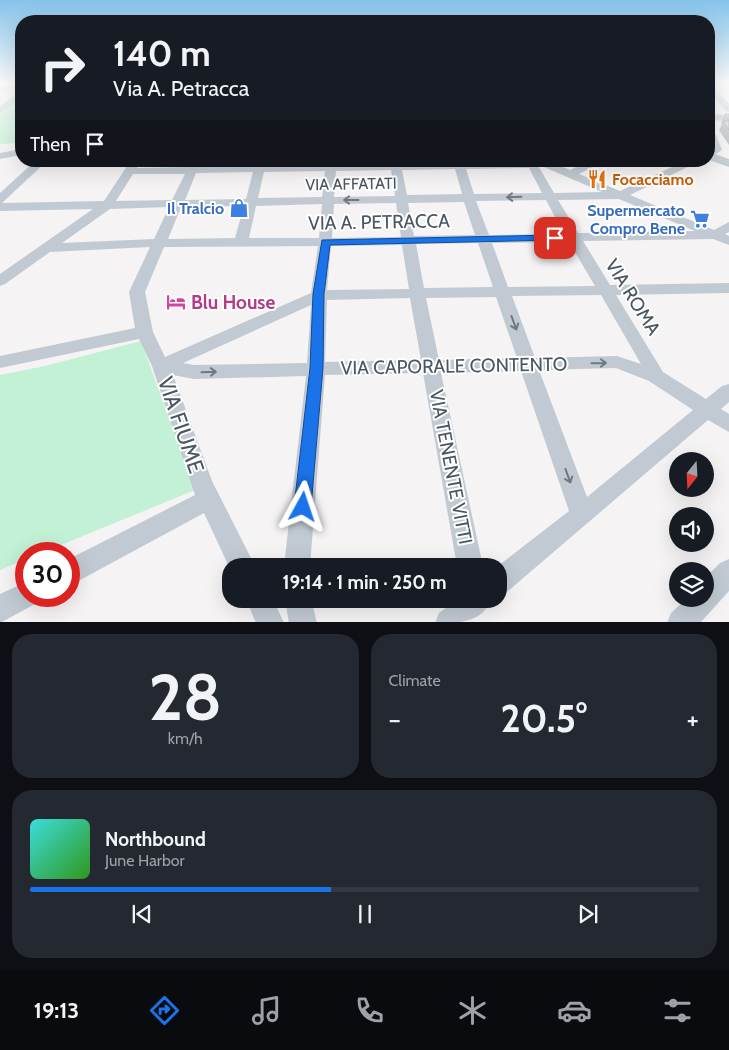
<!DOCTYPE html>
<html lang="en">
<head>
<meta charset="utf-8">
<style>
  body { margin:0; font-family:Cabin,sans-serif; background:#242831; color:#f1f3f6; height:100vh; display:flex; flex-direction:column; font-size:19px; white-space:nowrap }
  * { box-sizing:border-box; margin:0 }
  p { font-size:16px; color:#9ea1a6 }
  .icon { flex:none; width:28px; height:28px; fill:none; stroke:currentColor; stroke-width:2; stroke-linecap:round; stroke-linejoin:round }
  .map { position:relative; height:622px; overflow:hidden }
  .panel { display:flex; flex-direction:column; gap:12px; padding:12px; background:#0d0f14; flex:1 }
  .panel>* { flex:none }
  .guide { position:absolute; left:15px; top:15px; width:700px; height:152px; border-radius:20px; box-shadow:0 5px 20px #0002; background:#171b24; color:#f1f3f6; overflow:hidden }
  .needle { width:32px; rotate:198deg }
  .buttons { position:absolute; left:669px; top:452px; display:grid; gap:10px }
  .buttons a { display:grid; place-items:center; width:45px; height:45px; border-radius:50%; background:#171b24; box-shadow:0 5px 20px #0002; font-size:25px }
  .speed { position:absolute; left:15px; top:542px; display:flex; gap:10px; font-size:25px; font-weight:700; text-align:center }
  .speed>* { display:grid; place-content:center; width:65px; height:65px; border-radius:50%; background:#171b24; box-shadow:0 5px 20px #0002; line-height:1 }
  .speed .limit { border:8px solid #d22; background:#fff; color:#111 }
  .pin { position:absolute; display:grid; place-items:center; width:42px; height:42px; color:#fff; margin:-21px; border-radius:10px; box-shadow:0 2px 8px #0006 }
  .me { position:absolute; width:55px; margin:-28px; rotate:5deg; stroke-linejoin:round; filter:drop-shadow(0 0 4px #0008) }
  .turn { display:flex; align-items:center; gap:18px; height:105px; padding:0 15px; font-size:22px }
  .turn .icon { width:65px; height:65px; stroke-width:2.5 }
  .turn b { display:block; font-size:35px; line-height:42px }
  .then { display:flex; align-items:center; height:48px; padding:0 15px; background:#0003; gap:10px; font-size:19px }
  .big { font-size:38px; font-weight:800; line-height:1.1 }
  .panel .widget { flex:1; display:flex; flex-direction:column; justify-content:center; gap:8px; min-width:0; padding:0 18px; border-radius:20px; background:#242831 }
  .panel .dial { align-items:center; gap:0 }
  .dial b { font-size:65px; line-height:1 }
  .song { display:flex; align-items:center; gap:15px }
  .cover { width:60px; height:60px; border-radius:8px; background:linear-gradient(135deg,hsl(180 70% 55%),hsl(110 70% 35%)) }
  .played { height:5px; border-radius:2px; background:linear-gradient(90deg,#1a73e8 45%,#363941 45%) }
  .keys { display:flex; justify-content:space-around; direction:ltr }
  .heat { display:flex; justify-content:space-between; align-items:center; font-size:28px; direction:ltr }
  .panel .tiles { flex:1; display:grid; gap:12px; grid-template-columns:1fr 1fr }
  .widget:last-child { grid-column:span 2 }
  .trip { position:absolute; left:222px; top:558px; width:285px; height:50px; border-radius:20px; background:#171b24; box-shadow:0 5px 20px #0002; font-weight:800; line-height:50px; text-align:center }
  .tabs { display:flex; height:80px; justify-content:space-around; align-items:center; background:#090b0e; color:#9ea1a6 }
  .tabs .icon { width:35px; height:35px }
  .tabs .current { color:#1a73e8 }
  .tabs b { font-size:22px; color:#f1f3f6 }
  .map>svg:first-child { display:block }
  .green { fill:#c3f1d5 }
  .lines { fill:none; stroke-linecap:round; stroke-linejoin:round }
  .minor { fill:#c1cad2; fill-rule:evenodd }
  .tertiary { fill:#c1cad2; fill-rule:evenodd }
  .wall { fill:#b0b2b7 }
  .building { fill:#cdcfd5; stroke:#909195 }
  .oneway { stroke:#6e7983 }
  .route { fill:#1a73e8; stroke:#114b97 }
  .labels { text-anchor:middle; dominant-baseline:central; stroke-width:4; stroke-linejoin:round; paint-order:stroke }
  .far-food-label { font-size:16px; font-weight:bold; fill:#c56008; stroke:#fff; text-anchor:start }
  .far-street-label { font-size:16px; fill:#4a5661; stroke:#fff }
  .far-shop-label { font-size:16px; font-weight:bold; fill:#366cbe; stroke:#fff; text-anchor:end }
  .street-label { font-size:19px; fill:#4a5661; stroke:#fff }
  .hotel-label { font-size:19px; font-weight:bold; fill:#b23c85; stroke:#fff; text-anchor:start }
  .near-street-label { font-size:22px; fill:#4a5661; stroke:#fff }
</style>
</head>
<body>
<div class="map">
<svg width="729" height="623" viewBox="0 0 729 623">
  <rect width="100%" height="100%" fill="#f5f3f3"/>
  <path class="green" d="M21,97V143L0,144V112Z
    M141,341L195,490L39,554H26V559L0,570V375L45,366Z"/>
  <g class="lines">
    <path class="minor" d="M709,84H712L729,104V112L726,111L709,91Z
      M21,85V89L0,91V87Z
      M18,93H21V99L0,113V106Z
      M709,114L729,115V121L709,120Z
      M709,127L714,130L722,150L709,158V151L711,149L709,142Z
      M21,149V155L0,159V153Z
      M35,161H47L2,203L104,201L129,163L133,162L138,165L137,168L188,167L190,161H201L199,167L254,166L256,161H266L265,166L325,165L326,161H336V165L390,164V161H400L401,164L453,163V161H550L570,170L589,161H604L579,174L620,191L685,161H700L630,195L714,230L729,222V232L725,234L729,236V245L713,239L583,241L610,285L729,283V293L616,295L663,372L706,399L722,386L729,384V402L721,409L729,414V432L708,420L508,591L499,595L498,566L569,511L521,371L441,373L483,566H457L423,373L325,375L310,566H284L306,376L194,379L173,375L212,481L255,566H231V571L204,513L69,586V559L195,495L152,366L139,339L0,368V356L135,328L129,292L150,247L50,252L5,284L0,286V274L93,209L0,211V193ZM537,164L602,192L554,193ZM529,168L542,193L474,194L466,169ZM455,169L462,194L407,195L402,170ZM391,170L395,196L334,197L336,171ZM325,171L322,197L258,198L264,172ZM253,172L246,199L185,200L196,173ZM133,174H185L172,200L116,201ZM619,199L695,231L578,233L558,200ZM546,200L564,234L489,235L476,201ZM464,202L475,235L414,236L408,203ZM396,203L401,237L332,238L334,204ZM322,204L319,238H249L256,206ZM244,206L235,238L168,239L181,207ZM169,207L154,239L62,243L110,209ZM569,242L595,286L508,287L492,243ZM478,243L493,287L424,288L416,244ZM402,245L409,289L327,290L331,246ZM318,246L311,293L165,357L153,332L145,292L164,247ZM601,295L641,364L617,356L535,358L512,296ZM496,297L517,358L439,360L426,298ZM410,298L421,360L325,362L327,300ZM311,305L307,363L194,365L183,363ZM616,368L649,381L693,410L587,497L539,370Z
      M729,559V591L700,623H667L671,613L686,599H705V578L720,563Z
      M26,582V596H39L35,604L0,623V594Z
      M246,599H273L284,623H256Z
      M285,599H311L317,623H289Z
      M458,599H492C481,623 461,623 435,623L439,613Z"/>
    <path class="tertiary" d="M709,152L729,159V167L709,160Z"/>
  </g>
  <path class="wall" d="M725,114H729V145L719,130L722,124L721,123Z"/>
  <path class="building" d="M725,114H729V130L723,121H729Z"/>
  <defs><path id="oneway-shaft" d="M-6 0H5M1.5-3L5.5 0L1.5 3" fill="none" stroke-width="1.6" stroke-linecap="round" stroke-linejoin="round" transform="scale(1.25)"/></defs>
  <g class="oneway">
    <use href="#oneway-shaft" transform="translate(514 197) rotate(178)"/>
    <use href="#oneway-shaft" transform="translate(351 200) rotate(180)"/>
    <use href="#oneway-shaft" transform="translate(514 323) rotate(70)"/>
    <use href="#oneway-shaft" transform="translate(599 363) rotate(-1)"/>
    <use href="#oneway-shaft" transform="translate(209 372) rotate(-2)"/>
    <use href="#oneway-shaft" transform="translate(568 476) rotate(70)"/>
  </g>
  <linearGradient id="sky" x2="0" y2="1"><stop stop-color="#85c3ea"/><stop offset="0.49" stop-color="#fafafa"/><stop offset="1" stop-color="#fafafa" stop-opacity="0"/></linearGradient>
  <rect width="729" height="170" fill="url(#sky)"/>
  <path class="route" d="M555,235L559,236V240L330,245L324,294L323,368L311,507L308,512L303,514L297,512L294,507L310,368L313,294L322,240Z"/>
  <defs>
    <g id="restaurant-bare" transform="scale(1.5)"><path d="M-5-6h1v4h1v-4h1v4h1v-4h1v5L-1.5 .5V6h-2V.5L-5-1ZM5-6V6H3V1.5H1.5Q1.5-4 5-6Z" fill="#e8710a" stroke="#fff" stroke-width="2.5" paint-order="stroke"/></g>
    <g id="shop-bare" transform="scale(1.5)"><path d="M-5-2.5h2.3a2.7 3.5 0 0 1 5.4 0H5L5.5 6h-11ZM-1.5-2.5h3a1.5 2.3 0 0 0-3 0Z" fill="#3f7fe0" stroke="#fff" stroke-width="2.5" paint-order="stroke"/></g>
    <g id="supermarket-bare" transform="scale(1.5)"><path d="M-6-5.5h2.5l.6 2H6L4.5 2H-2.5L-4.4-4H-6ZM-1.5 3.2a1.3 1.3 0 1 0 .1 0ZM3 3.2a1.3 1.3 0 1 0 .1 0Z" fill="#3f7fe0" stroke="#fff" stroke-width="2.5" paint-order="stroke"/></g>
    <g id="hotel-bare" transform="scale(1.5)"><path d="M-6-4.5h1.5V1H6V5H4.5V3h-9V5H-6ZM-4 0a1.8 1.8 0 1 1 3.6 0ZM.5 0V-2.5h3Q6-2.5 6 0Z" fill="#d1479c" stroke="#fff" stroke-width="2.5" paint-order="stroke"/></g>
  </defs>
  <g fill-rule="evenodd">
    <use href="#restaurant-bare" x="597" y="179"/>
    <use href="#shop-bare" x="239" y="208"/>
    <use href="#supermarket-bare" x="700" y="219"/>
    <use href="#hotel-bare" x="176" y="302"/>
  </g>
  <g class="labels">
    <g class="far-food-label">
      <text x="612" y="179">Focacciamo</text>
    </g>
    <g class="far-street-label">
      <text transform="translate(351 184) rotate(-1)">VIA AFFATATI</text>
    </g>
    <g class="far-shop-label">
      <text x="224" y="208">Il Tralcio</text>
      <text x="685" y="210">Supermercato<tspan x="685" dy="18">Compro Bene</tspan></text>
    </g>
    <g class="street-label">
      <text transform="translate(379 222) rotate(-1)">VIA A. PETRACCA</text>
      <text transform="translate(633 297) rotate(58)">VIA ROMA</text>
      <text transform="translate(454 366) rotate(-1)">VIA CAPORALE CONTENTO</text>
      <text transform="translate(451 467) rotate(79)">VIA TENENTE VITTI</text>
    </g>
    <g class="hotel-label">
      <text x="191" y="302">Blu House</text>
    </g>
    <g class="near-street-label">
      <text transform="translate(181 425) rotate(71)">VIA FIUME</text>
    </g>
  </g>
</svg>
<div class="buttons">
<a><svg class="needle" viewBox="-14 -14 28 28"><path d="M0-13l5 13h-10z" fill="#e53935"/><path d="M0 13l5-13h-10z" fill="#9ea1a6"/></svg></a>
<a><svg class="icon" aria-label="sound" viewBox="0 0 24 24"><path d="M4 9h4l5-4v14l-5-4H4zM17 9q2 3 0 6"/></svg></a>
<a><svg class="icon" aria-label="layers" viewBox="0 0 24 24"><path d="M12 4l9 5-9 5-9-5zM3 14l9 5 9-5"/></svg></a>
</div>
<div class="speed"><div class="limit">30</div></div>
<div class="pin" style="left:555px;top:238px;background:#d93025"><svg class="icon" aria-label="arrive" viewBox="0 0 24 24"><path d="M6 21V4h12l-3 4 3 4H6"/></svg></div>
<svg class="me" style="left:303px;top:507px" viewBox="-20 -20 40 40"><path d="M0-17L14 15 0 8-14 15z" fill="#1a73e8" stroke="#fff" stroke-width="4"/></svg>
<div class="trip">19:14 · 1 min · 250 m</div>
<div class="guide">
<div class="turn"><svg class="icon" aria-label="right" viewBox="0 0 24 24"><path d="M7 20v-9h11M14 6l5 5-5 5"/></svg><div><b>140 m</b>Via A. Petracca</div></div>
<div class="then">Then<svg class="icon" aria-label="arrive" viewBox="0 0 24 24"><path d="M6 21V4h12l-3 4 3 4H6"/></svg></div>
</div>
</div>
<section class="panel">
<div class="tiles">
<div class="widget dial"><b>28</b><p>km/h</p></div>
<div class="widget"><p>Climate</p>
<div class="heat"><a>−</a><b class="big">20.5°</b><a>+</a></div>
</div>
<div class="widget">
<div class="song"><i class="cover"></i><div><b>Northbound</b><p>June Harbor</p></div></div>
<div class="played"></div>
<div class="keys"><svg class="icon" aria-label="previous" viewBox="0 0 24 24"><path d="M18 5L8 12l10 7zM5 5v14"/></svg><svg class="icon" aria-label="pause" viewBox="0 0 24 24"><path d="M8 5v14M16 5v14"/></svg><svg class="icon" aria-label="next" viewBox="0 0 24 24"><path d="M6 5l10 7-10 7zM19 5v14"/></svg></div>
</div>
</div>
</section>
<nav class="tabs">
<b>19:13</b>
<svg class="icon current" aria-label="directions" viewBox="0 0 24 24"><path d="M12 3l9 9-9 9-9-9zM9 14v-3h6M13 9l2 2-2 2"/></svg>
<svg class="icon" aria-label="music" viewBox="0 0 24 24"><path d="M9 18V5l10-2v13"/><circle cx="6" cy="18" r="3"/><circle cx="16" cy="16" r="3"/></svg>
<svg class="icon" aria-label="phone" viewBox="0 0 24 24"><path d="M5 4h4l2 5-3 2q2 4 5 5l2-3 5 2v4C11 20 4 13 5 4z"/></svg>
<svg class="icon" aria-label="climate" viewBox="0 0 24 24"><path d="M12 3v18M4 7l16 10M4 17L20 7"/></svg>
<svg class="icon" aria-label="car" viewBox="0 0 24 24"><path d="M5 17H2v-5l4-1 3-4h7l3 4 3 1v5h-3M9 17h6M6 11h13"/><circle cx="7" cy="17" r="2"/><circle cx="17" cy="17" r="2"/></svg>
<svg class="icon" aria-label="filters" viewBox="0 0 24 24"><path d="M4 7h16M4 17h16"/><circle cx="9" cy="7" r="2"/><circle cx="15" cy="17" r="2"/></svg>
</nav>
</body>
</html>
